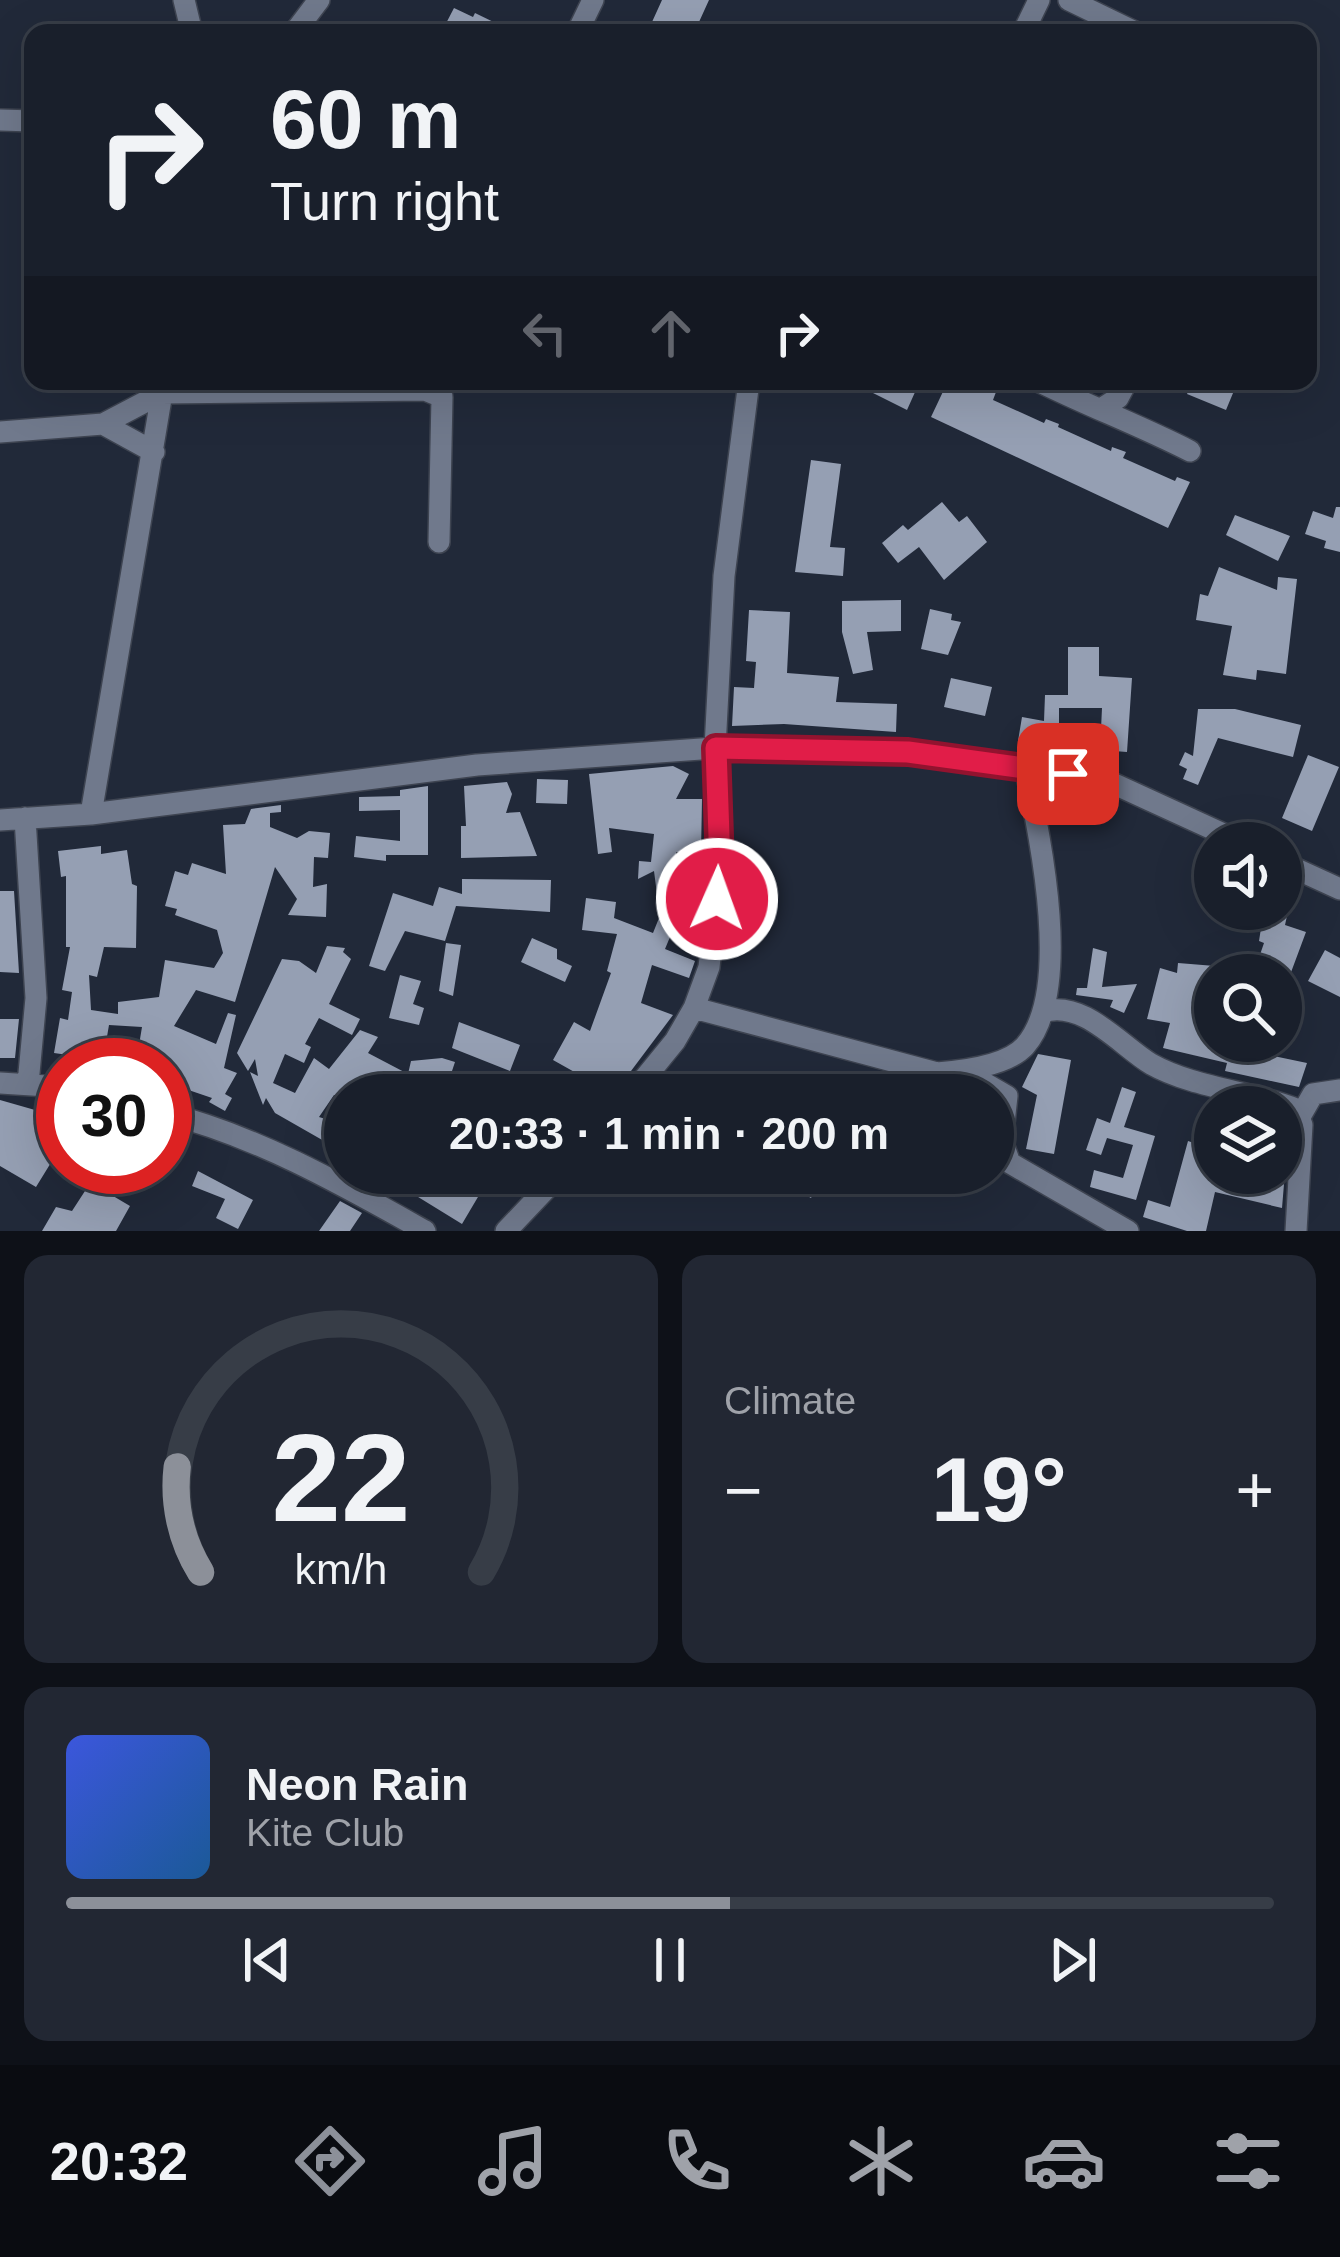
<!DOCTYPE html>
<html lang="en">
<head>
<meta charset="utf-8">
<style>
  body { margin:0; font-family:Arial,sans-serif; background:#222733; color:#f1f3f6; height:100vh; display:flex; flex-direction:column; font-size:45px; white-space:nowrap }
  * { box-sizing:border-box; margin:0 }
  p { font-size:39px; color:#9fa2a9 }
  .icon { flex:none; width:66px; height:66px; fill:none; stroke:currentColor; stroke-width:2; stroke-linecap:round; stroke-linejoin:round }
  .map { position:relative; height:1231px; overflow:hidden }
  .panel { display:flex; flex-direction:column; gap:24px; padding:24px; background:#0e1118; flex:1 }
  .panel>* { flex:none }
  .banner { position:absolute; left:24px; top:24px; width:1293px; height:366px; border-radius:24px; box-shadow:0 12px 48px #0002,0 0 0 3px #373d47; background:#191f2b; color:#f1f3f6; overflow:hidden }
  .tools { position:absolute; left:1194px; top:822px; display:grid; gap:24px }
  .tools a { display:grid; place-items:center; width:108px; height:108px; border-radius:50%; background:#191f2b; box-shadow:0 12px 48px #0002,0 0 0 3px #373d47; font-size:60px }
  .speed { position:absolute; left:36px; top:1038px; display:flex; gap:24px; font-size:60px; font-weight:700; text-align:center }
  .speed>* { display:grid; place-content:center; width:156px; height:156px; border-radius:50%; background:#191f2b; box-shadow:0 12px 48px #0002,0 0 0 3px #373d47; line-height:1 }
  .speed .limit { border:18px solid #d22; background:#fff; color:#111 }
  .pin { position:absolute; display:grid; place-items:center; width:102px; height:102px; color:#fff; margin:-51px; border-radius:24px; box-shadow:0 6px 18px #0006 }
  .me { position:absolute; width:132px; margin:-66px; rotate:2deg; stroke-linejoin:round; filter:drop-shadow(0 0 9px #0008) }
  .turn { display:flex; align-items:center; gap:42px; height:252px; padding:0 48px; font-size:54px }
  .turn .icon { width:156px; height:156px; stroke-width:2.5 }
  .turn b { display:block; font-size:84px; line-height:102px }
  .lanes { display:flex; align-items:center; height:114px; padding:0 48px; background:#0003; justify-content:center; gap:60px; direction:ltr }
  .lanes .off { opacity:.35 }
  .big { font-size:90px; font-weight:800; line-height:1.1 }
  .panel .card { flex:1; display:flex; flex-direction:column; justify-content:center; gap:18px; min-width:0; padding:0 42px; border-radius:24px; background:#222733 }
  .panel .dial { align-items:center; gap:0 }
  .dial svg { height:312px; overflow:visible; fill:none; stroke:#373d47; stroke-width:7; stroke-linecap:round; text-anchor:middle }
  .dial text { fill:#f1f3f6; stroke:none }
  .song { display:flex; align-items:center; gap:36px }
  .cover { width:144px; height:144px; border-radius:18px; background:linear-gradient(135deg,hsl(230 70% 55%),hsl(210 70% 35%)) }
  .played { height:12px; border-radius:6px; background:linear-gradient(90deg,#8c9099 55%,#373d47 55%) }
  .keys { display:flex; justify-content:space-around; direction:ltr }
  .heat { display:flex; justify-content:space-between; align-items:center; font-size:66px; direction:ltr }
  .panel .tiles { flex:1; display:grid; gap:24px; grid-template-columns:1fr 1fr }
  .card:last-child { grid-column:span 2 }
  .trip { position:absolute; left:324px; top:1074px; width:690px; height:120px; border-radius:60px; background:#191f2b; box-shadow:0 12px 48px #0002,0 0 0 3px #373d47; font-weight:800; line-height:120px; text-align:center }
  .tab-bar { display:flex; height:192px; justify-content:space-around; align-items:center; background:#0a0c11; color:#9fa2a9 }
  .tab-bar .icon { width:84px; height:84px }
  .tab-bar .selected { color:#8c9099 }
  .tab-bar b { font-size:54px; color:#f1f3f6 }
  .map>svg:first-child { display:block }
  .building { fill:#959fb3 }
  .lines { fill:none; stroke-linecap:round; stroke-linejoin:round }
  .street-casing { stroke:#3e4451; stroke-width:24 }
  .street { stroke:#70798c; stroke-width:21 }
  .route-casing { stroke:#92132f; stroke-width:30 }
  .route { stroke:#e11d48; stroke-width:21 }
</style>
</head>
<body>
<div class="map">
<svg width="1340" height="1231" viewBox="0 0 1340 1231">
  <rect width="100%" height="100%" fill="#212939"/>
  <path class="building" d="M662,0H709L694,33H647Z
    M454,8L473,17L475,13L516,33H441Z
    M849,381H920L907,410Z
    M948,381L996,392L993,400L1044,423L1046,419L1059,424L1058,427L1111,451L1112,447L1126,452L1123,458L1175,481L1177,477L1190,482L1168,528L931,417Z
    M1193,381H1238L1226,410L1187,394Z
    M811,460L841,464L830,547L845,548L843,576L795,572Z
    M942,502L959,522L967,516L987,542L944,580L919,547L898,563L882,543L903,525L908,530Z
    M1336,507H1340V552L1324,548L1326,541L1305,534L1313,511L1333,518Z
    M1235,515L1290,536L1278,561L1226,535Z
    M1219,567L1277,590L1278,577L1297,579L1286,674L1257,670L1256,680L1223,675L1232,626L1196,620L1200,594L1208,596Z
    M901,600V631L867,632L873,670L853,674L842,632V601Z
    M930,609L952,614L951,620L961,622L948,655L921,649Z
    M749,610L790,612L787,673L839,677L836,702L897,704L896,732L784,724L732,726L734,687L754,688L756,662L746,661Z
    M1068,647H1099V676L1132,678L1127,752L1100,750L1102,708H1059V724L1081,728V736L1037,735L1036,744L1018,741L1022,717L1044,721L1045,695H1068Z
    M951,678L992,687L985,716L944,707Z
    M1198,709H1235L1301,725L1293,757L1218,738L1198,785L1183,779L1187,769L1179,765L1185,752L1193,756Z
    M1308,755L1339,767L1312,831L1282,818Z
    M673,766L689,774L676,799H702L701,853L676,852L679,898L658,902L654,871L638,879L639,861L651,862L654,834L609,828L612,852L598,854L589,774Z
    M537,779L568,780L567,804L536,803Z
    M507,782L512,794L506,813L520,812L537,856L461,858V826H466L464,786Z
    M428,786V855H386V861L354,857L356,836L400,841V810L359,811V797L400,796V790Z
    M281,805V812L270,813V827L297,838L309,831L330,833L328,858L314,857L313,887L327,884L326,917L288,915L297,899L275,867L235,1002L196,990L174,1026L216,1044L228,1013L236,1015L224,1068L237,1073L225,1094L232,1098L225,1111L209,1102L212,1098L165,1082V1065L136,1063L142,1027L109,1025L103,1060L54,1053L60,1018L68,1020L72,992L62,990L70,947H66V876L61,877L58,851L101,846V854L127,850L132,884L137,886L136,948L104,947L97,977L89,975L91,1010L118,1014V1002L159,997L165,960L214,968L223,953L217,930L175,915L177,909L165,906L175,871L188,875L192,863L226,874L223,825L245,824L251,809Z
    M1281,878L1294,884L1285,925L1306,932L1290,975H1253L1264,943L1259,941L1264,909H1281Z
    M462,879L551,880L550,912L456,906L445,941L405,931L385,971L369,966L393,893L433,906L439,887L462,894Z
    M0,891H14L19,973L0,972Z
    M586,898L616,902L614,918L653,933L659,918L675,925L665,949L695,961L689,978L652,965L641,1003L673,1015L613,1095H586L594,1083L553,1060L574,1022L590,1031L611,973L607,971L617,934L582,930Z
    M532,938L557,949V959L572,966L565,982L521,962Z
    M446,943L461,945L453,996L439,991Z
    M327,946L345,948L343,952L351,959L329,1004L360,1019L352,1035L319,1018L305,1044L311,1047L304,1063L285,1054L273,1083L295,1093L314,1058L329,1069L360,1030L378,1037L368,1053L408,1074L411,1061L442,1058L455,1062L444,1095H334L319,1117L345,1125V1153L275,1113L266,1098L263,1105L250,1072L258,1076L255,1059L248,1071L237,1053L282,959L299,961L316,973Z
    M1093,948L1107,952L1102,987L1137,984L1124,1013L1110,1007L1113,1000L1076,995L1077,988H1087Z
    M1325,950L1340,958V997L1308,981Z
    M1178,963L1215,966V1009L1208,1006L1202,1041L1307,1063L1299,1087L1225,1071L1227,1063L1163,1048L1170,1023L1147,1019L1160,968L1177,973Z
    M400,975L421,981L413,1004L424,1008L419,1025L389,1018Z
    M0,1019H19L15,1058H0Z
    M459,1022L520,1045L510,1071L452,1048Z
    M1038,1054L1071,1060L1054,1154L1026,1149L1037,1095L1022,1087Z
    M1122,1087L1136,1092L1124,1127L1155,1136L1136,1200L1090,1187L1094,1170L1123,1178L1133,1145L1107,1138L1101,1155L1086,1150L1097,1118L1110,1123Z
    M0,1100L63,1118V1163L52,1161L36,1187L0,1166Z
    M1188,1141L1215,1150V1173L1284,1184L1282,1208L1215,1192L1206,1231H1187L1143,1217L1148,1200L1170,1207Z
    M198,1171L253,1200L238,1229L216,1218L225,1199L192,1186Z
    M383,1173H476L488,1180L462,1224L410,1192L413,1187Z
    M765,1173H824L811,1198Z
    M96,1174L108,1181L103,1190L130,1206L116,1231H42L56,1207L72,1211Z
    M340,1201L362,1213L350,1231H319Z"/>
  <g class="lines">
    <g class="street-casing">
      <path id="street" d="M184,0L192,33
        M1069,0L1137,33
        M294,33L319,0
        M577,33L593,0
        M1023,33L1039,0
        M0,120L33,121
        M1038,381C1088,406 1139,425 1190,451
        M1104,407L1118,398L1127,381
        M103,424L162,393L425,390L442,397L439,542
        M0,432L103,424L154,452
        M91,814L163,387
        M25,818L36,998L28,1084
        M0,820L91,814L477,765L715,748L908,752L1025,766L1110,782L1243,843
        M1281,862L1340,889
        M694,1008L937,1073C962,1071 1007,1066 1025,1046C1074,990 1039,833 1025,766
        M1043,1012C1083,999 1121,1046 1151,1064C1194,1088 1251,1091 1296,1109L1302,1125L1296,1231
        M964,1071L1007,1096L1002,1141L1010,1163L1128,1231
        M0,1083L63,1087
        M631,1095L675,1041L694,1008L709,967L720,866L715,748L724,576L749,381
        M165,1113C257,1136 343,1185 425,1231
        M1301,1115L1313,1094L1340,1090
        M506,1231L561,1173"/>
    </g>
    <use href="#street" class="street"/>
  </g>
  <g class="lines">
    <g class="route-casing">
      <path id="route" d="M717,899L720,866L716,748L908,752L1068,774"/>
    </g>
    <use href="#route" class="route"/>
  </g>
</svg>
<div class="tools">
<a><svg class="icon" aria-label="sound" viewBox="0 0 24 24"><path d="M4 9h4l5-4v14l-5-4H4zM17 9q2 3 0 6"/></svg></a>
<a><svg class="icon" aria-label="search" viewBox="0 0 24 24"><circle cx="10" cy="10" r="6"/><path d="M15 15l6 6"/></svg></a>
<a><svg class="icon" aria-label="layers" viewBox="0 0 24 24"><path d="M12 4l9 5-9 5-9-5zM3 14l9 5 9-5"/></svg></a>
</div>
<div class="speed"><div class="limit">30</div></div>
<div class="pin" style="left:1068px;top:774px;background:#d93025"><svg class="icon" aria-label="arrive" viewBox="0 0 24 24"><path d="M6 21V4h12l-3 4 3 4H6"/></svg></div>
<svg class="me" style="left:717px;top:899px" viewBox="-20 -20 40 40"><circle r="17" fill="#e11d48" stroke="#fff" stroke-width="3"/><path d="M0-11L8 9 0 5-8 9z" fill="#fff"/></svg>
<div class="trip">20:33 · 1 min · 200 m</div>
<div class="banner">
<div class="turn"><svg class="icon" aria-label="right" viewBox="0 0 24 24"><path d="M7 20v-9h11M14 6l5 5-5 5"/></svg><div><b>60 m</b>Turn right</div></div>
<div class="lanes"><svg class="icon off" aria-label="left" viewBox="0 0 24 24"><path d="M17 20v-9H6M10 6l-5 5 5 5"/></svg><svg class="icon off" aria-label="ahead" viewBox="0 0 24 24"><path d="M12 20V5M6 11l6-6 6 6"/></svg><svg class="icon" aria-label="right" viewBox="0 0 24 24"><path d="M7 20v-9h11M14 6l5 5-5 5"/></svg></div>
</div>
</div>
<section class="panel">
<div class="tiles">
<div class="card dial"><svg viewBox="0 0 100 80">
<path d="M14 69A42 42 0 1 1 86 69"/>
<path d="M14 69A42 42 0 0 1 8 42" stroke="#8c9099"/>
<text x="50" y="56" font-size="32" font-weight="700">22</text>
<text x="50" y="72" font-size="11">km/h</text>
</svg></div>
<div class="card"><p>Climate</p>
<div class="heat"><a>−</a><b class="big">19°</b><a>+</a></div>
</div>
<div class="card">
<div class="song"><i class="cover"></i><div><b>Neon Rain</b><p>Kite Club</p></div></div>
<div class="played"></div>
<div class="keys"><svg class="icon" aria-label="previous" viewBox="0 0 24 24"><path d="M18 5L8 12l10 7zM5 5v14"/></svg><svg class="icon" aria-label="pause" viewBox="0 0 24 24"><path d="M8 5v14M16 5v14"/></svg><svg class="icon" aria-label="next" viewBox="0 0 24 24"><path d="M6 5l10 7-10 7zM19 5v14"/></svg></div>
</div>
</div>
</section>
<nav class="tab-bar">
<b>20:32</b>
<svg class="icon selected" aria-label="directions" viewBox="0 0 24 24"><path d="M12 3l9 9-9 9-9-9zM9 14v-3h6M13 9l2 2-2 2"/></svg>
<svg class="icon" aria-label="music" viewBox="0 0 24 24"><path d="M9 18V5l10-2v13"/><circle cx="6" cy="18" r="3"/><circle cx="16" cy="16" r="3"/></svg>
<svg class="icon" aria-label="phone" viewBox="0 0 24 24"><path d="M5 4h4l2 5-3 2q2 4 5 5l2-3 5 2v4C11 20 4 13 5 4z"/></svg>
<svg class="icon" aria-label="climate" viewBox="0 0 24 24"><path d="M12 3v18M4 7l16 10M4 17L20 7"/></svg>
<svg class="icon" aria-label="car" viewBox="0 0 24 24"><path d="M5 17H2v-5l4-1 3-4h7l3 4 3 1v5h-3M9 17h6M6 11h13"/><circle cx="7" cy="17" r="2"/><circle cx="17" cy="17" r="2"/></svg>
<svg class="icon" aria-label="filters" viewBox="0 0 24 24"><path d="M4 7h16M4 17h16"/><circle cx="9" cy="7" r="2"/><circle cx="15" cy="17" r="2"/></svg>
</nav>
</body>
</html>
